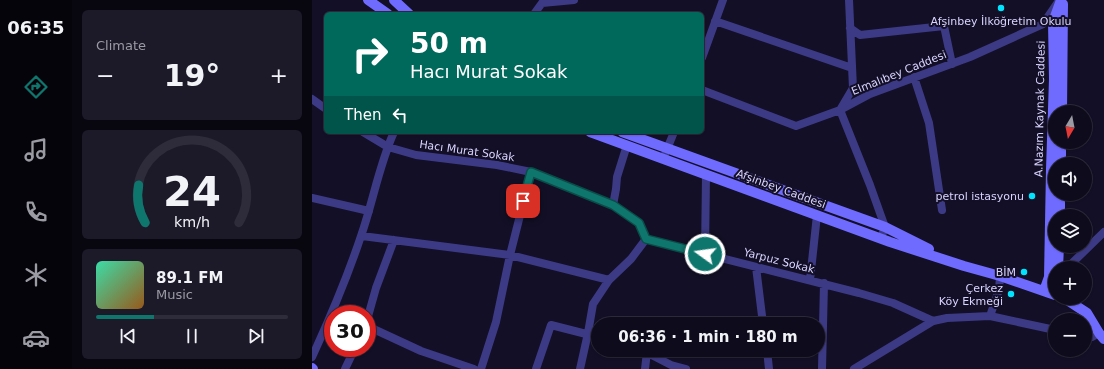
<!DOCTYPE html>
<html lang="en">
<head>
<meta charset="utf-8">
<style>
  body { margin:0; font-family:"DejaVu Sans",sans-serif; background:#1c1929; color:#f1f3f6; height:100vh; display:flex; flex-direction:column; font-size:15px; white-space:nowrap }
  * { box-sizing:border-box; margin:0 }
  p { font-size:13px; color:#9b9ba3 }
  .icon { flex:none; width:22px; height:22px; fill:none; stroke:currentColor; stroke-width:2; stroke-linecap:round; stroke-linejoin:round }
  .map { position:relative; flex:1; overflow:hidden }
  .details { display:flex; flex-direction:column; gap:10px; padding:10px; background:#08060f; width:240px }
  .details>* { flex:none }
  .guide { position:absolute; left:12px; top:12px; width:380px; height:122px; border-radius:6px; box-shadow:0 1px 3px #0004,0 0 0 1px #2e2b3b; background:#00695c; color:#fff; overflow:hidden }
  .needle { width:26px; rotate:190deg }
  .tools { position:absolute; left:736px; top:105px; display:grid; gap:8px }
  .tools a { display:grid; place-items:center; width:44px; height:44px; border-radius:50%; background:#0e0b1c; box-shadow:0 1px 3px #0004,0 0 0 1px #2e2b3b; font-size:20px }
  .speed { position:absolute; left:12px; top:305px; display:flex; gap:8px; font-size:20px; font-weight:700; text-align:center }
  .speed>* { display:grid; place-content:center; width:52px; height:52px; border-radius:50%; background:#0e0b1c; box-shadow:0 1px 3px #0004,0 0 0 1px #2e2b3b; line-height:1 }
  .speed .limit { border:6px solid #d22; background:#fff; color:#111 }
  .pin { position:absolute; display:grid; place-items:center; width:34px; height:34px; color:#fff; margin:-17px; border-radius:8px; box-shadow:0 2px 6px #0006 }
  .me { position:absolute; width:44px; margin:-22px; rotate:284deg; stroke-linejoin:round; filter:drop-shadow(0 0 3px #0008) }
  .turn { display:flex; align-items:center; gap:14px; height:84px; padding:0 20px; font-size:18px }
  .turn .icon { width:52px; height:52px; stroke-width:2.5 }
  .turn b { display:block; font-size:28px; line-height:34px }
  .then { display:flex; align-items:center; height:38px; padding:0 20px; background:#0003; gap:8px; font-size:15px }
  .big { font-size:30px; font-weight:700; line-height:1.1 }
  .details .widget { flex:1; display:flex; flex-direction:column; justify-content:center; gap:6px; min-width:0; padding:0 14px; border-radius:6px; background:#1c1929 }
  .details .dial { align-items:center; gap:0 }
  .dial svg { height:104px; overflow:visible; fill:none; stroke:#2e2b3b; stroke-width:7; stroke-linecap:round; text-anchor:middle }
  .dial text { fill:#f1f3f6; stroke:none }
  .song { display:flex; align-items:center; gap:12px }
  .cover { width:48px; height:48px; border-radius:6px; background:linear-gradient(135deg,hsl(160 70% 55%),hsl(30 70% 35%)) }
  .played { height:4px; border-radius:2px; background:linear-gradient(90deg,#0f766e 30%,#2e2b3b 30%) }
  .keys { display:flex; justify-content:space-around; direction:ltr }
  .heat { display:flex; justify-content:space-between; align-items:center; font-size:22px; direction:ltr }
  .trip { position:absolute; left:279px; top:317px; width:234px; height:40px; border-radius:20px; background:#0e0b1c; box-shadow:0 1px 3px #0004,0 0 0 1px #2e2b3b; font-weight:700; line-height:40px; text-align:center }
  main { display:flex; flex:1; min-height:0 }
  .tab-bar { display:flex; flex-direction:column; width:72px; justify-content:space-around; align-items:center; background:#06040b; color:#9b9ba3 }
  .tab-bar .icon { width:28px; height:28px }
  .tab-bar .on { color:#0f766e }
  .tab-bar b { font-size:18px; color:#f1f3f6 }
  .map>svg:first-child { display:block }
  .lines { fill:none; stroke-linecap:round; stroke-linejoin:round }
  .street { stroke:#3d3a85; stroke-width:8 }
  .secondary { stroke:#6f6bff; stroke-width:10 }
  .route-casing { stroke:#0a4d48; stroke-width:10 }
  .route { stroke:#0f766e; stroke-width:7 }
  .poi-dot { fill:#00e5ff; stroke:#130f26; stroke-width:1.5 }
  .labels { text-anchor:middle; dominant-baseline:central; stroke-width:4; stroke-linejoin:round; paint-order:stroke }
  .poi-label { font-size:11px; fill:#d9d4ff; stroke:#130f26; text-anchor:end }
  .street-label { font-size:11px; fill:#d9d4ff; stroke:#130f26 }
</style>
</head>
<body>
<main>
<nav class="tab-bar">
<b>06:35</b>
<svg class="icon on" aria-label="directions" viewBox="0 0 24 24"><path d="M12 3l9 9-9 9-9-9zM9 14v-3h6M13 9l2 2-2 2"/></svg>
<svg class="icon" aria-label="music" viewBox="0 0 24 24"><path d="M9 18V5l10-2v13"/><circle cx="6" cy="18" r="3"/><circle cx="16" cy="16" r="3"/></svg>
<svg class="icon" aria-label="phone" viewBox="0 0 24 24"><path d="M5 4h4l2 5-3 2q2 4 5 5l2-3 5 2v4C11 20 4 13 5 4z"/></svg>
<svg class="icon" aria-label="climate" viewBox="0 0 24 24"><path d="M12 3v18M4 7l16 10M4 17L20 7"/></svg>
<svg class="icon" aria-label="car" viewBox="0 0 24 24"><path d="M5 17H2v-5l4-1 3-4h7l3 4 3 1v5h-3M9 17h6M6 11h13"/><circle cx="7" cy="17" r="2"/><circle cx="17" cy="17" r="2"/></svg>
</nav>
<section class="details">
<div class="widget"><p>Climate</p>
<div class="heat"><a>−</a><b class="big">19°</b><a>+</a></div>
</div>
<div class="widget dial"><svg viewBox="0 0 100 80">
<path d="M14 69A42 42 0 1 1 86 69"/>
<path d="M14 69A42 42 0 0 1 9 40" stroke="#0f766e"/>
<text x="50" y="56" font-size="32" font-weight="700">24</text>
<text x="50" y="72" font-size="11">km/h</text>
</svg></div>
<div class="widget">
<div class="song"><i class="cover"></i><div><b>89.1 FM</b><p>Music</p></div></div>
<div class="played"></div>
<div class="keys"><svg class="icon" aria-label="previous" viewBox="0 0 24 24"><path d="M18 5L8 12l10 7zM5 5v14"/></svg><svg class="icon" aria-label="pause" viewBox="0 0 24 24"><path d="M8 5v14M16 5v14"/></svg><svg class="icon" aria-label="next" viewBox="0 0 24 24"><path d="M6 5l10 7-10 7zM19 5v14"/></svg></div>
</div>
</section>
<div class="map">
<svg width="792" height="369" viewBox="0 0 792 369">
  <rect width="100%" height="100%" fill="#130f26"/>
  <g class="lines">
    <path class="street" d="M222,14L230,3L262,0
      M403,21L540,68
      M538,28L548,35L632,26L640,64
      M390,58L411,0
      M602,77L617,123L630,210
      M390,90L484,126L528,110L541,88L537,0
      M0,99L14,109
      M51,132L76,147L104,155L185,165L219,172L301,205L327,223L334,239
      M351,159L362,132
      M0,198L57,211
      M301,205L304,189L305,177L315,145
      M50,236L198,255L297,280
      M569,238L573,227L558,185L528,110L558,94L658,57L731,24L746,2
      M393,254L394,175
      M444,267L451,324
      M755,268L792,232
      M498,280L505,215
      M22,309L31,314
      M678,316L743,330
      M55,320L64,288L82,240
      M55,326L109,351L162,369
      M773,338L780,337L787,333
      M330,350L359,365L374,369
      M455,350L457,369
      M0,357C18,318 35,278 49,236C61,202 67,165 82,132
      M33,369L43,348
      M169,369L184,322L198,255L219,172
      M224,369L239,325L286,337
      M268,369L276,333L281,304L297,280L319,259L334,239L547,293L581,303L621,321
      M333,369L335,352
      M510,369L512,283
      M542,369L621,321L635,318L678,316L687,290L688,276"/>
    <path class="secondary" d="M56,0L76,14
      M82,0L97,14
      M750,112L751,4
      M278,132L578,242L652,266L688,276L743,295
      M310,132L573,227L617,249
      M749,164V142
      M748,216V194
      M746,268L747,246
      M732,291L737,277L739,169L742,79L741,22L749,0
      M752,298L775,313L787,333L792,339
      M0,368L1,369"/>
  </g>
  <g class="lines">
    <g class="route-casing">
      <path id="route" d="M211,201L219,172L301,205L327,223L334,239L393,254"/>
    </g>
    <use href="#route" class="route"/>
  </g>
  <g class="poi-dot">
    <circle cx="689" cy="8" r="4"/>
    <circle cx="720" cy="196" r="4"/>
    <circle cx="712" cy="272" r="4"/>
    <circle cx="699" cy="294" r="4"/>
  </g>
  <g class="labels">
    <g class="poi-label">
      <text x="689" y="21" text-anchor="middle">Afşinbey İlköğretim Okulu</text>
      <text x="712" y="196">petrol istasyonu</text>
      <text x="704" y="272">BİM</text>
      <text x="691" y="288">Çerkez<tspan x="691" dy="13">Köy Ekmeği</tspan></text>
    </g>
    <g class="street-label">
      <text transform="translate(587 73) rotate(-22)">Elmalıbey Caddesi</text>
      <text transform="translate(728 109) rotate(-89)">A.Nazım Kaynak Caddesi</text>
      <text transform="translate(155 151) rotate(8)">Hacı Murat Sokak</text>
      <text transform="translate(469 189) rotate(20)">Afşinbey Caddesi</text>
      <text transform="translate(467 261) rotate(14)">Yarpuz Sokak</text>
    </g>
  </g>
</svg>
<div class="tools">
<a><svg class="needle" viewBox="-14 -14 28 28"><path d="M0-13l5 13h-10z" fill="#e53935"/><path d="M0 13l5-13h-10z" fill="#9b9ba3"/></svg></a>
<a><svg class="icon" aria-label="sound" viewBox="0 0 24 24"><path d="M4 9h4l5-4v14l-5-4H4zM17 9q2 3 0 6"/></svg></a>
<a><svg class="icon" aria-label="layers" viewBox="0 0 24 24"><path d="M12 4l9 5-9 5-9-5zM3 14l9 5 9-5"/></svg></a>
<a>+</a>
<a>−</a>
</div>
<div class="speed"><div class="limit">30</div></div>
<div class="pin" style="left:211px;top:201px;background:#d93025"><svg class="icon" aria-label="arrive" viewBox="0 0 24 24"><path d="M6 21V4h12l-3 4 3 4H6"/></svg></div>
<svg class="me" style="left:393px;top:254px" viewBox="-20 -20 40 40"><circle r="17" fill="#0f766e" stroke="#fff" stroke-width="3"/><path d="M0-11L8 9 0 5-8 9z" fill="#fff"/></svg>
<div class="trip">06:36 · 1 min · 180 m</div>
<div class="guide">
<div class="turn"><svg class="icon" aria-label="right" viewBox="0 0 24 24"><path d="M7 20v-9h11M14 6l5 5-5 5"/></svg><div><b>50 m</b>Hacı Murat Sokak</div></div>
<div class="then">Then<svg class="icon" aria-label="left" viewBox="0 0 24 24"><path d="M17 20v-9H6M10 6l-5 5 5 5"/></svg></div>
</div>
</div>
</main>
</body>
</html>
